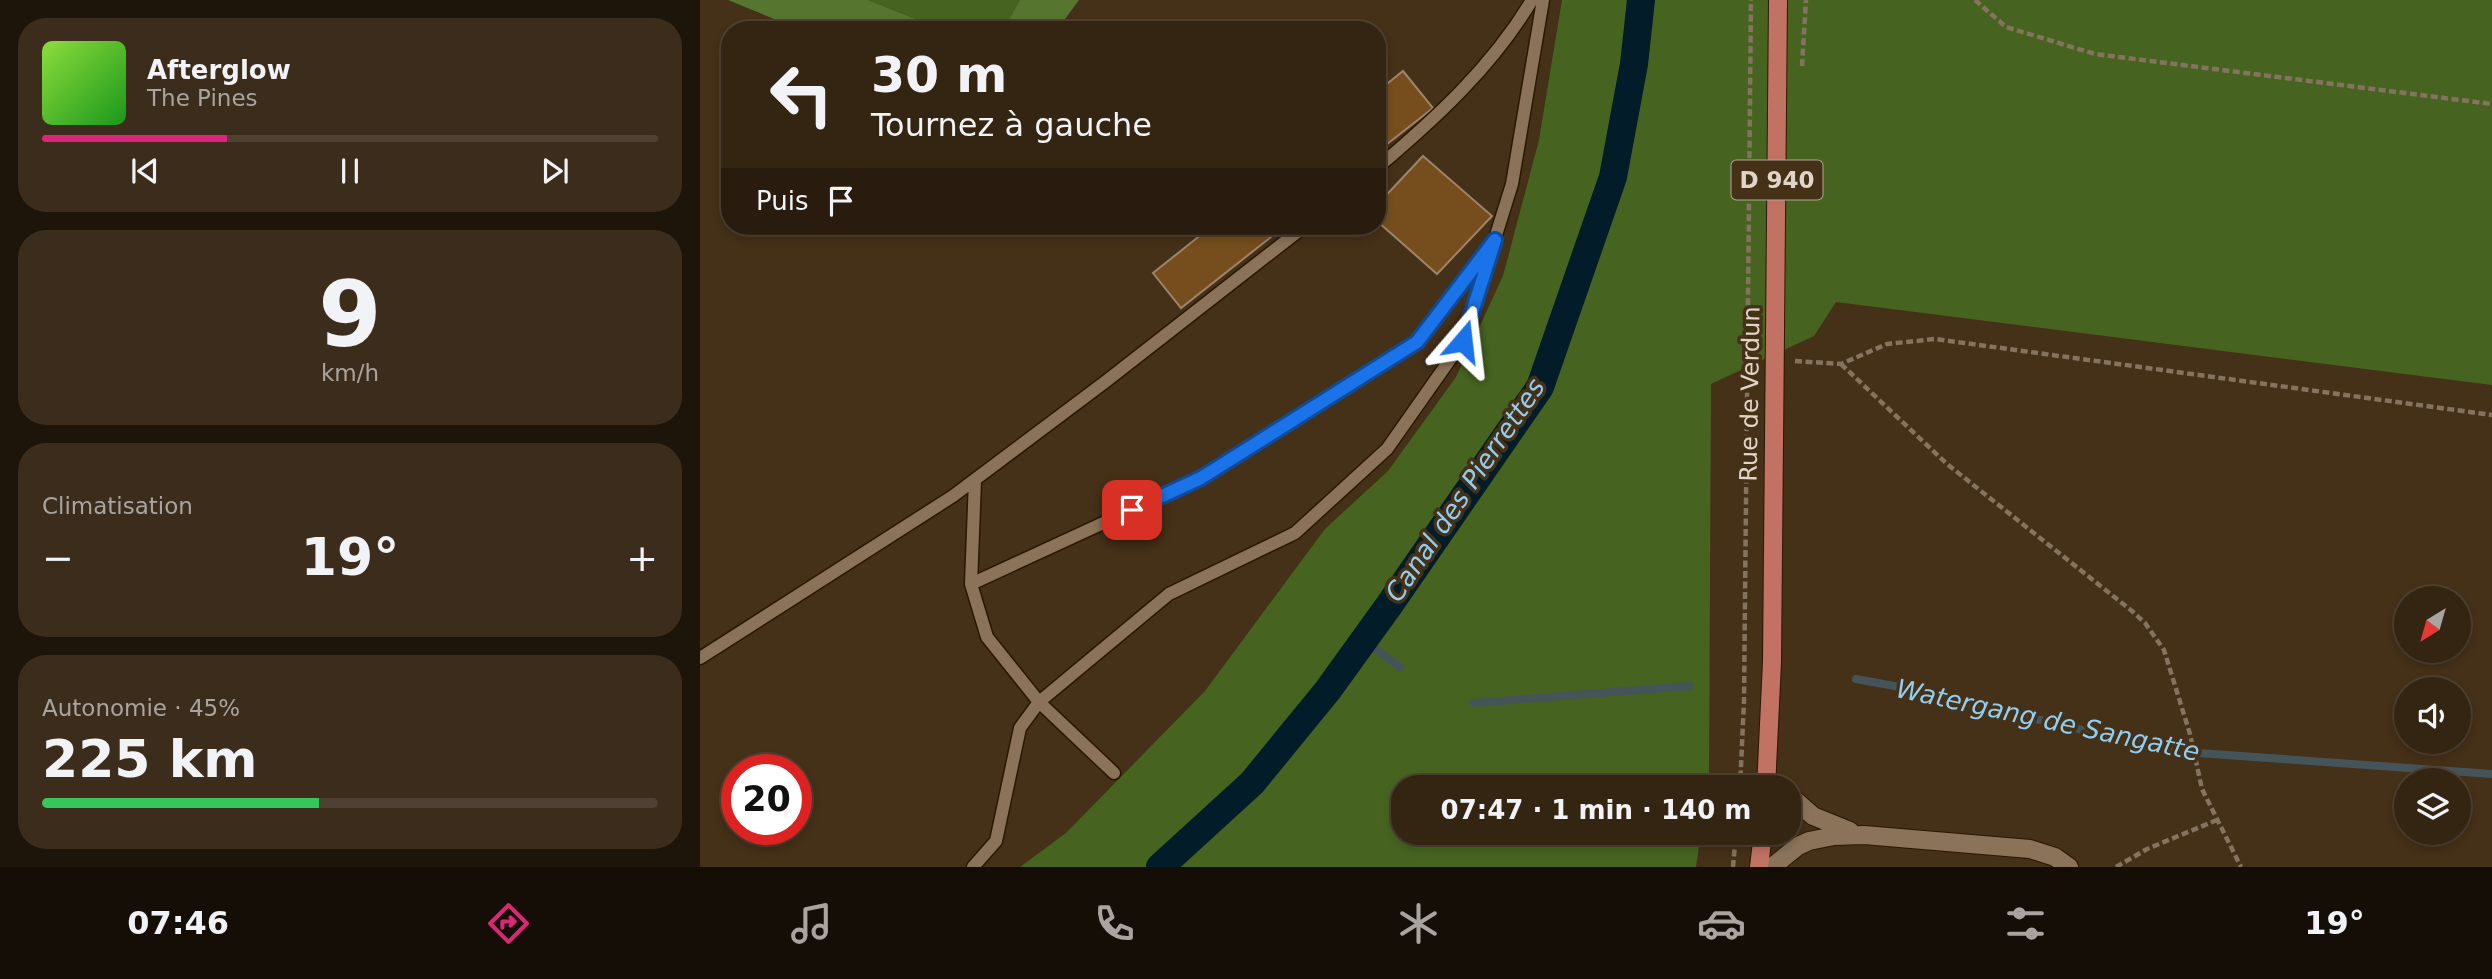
<!DOCTYPE html>
<html lang="fr">
<head>
<meta charset="utf-8">
<style>
  body { margin:0; font-family:"DejaVu Sans",sans-serif; background:#3c2c1b; color:#f1f3f6; height:100vh; display:flex; flex-direction:column; font-size:26px; white-space:nowrap }
  * { box-sizing:border-box; margin:0 }
  p { font-size:23px; color:#a9a49f }
  .icon { flex:none; width:38px; height:38px; fill:none; stroke:currentColor; stroke-width:2; stroke-linecap:round; stroke-linejoin:round }
  .map { position:relative; flex:1; overflow:hidden }
  .drawer { display:flex; flex-direction:column; gap:18px; padding:18px; background:#1d140a; width:700px }
  .drawer>* { flex:none }
  .guide { position:absolute; left:21px; top:21px; width:665px; height:214px; border-radius:28px; box-shadow:0 4px 10px #0003,0 0 0 2px #4e4132; background:#342412; color:#f1f3f6; overflow:hidden }
  .needle { width:46px; rotate:217deg }
  .tools { position:absolute; left:1694px; top:586px; display:grid; gap:14px }
  .tools a { display:grid; place-items:center; width:77px; height:77px; border-radius:50%; background:#342412; box-shadow:0 4px 10px #0003,0 0 0 2px #4e4132; font-size:35px }
  .speed { position:absolute; left:21px; top:754px; display:flex; gap:14px; font-size:35px; font-weight:700; text-align:center }
  .speed>* { display:grid; place-content:center; width:91px; height:91px; border-radius:50%; background:#342412; box-shadow:0 4px 10px #0003,0 0 0 2px #4e4132; line-height:1 }
  .speed .limit { border:10px solid #d22; background:#fff; color:#111 }
  .pin { position:absolute; display:grid; place-items:center; width:60px; height:60px; color:#fff; margin:-30px; border-radius:14px; box-shadow:0 4px 10px #0006 }
  .me { position:absolute; width:77px; margin:-38px; rotate:17deg; stroke-linejoin:round; filter:drop-shadow(0 0 5px #0008) }
  .turn { display:flex; align-items:center; gap:24px; height:147px; padding:0 35px; font-size:32px }
  .turn .icon { width:91px; height:91px; stroke-width:2.5 }
  .turn b { display:block; font-size:49px; line-height:60px }
  .then { display:flex; align-items:center; height:66px; padding:0 35px; background:#0003; gap:14px; font-size:26px }
  .big { font-size:52px; font-weight:600; line-height:1.1 }
  .drawer .tile { flex:1; display:flex; flex-direction:column; justify-content:center; gap:10px; min-width:0; padding:0 24px; border-radius:28px; background:#3c2c1b }
  .drawer .dial { align-items:center; gap:0 }
  .dial b { font-size:91px; line-height:1 }
  .song { display:flex; align-items:center; gap:21px }
  .cover { width:84px; height:84px; border-radius:10px; background:linear-gradient(135deg,hsl(90 70% 55%),hsl(120 70% 35%)) }
  .played { height:7px; border-radius:4px; background:linear-gradient(90deg,#db2777 30%,#4e4132 30%) }
  .keys { display:flex; justify-content:space-around; direction:ltr }
  .heat { display:flex; justify-content:space-between; align-items:center; font-size:38px; direction:ltr }
  .charge { height:10px; border-radius:5px; background:linear-gradient(90deg,#34c759 45%,#4e4132 0) }
  .trip { position:absolute; left:691px; top:775px; width:410px; height:70px; border-radius:28px; background:#342412; box-shadow:0 4px 10px #0003,0 0 0 2px #4e4132; font-weight:600; line-height:70px; text-align:center }
  .tab-bar { display:flex; height:112px; justify-content:space-around; align-items:center; background:#150e07; color:#a9a49f }
  .tab-bar .icon { width:49px; height:49px }
  .tab-bar .on { color:#db2777 }
  .tab-bar b { font-size:32px; color:#f1f3f6 }
  main { display:flex; flex:1; min-height:0 }
  .map>svg:first-child { display:block }
  .green { fill:#466420 }
  .forest { fill:#567630 }
  .lines { fill:none; stroke-linecap:round; stroke-linejoin:round }
  .stream { stroke:#455458; stroke-width:8 }
  .canal { stroke:#021c29; stroke-width:28 }
  .building { fill:#764e1d; stroke:#9d846a; stroke-width:2 }
  .service-casing { stroke:#2b1801; stroke-width:15 }
  .minor-casing { stroke:#2b1801; stroke-width:20 }
  .primary-casing { stroke:#2b1801; stroke-width:20 }
  .path { stroke:#84735f; stroke-width:4.5; stroke-dasharray:7 3.5; stroke-linecap:butt }
  .service { stroke:#8a7359; stroke-width:12 }
  .minor { stroke:#8a7359; stroke-width:18 }
  .primary { stroke:#c27263; stroke-width:18 }
  .route-casing { stroke:#114b97; stroke-width:18 }
  .route { stroke:#1a73e8; stroke-width:12 }
  .labels { text-anchor:middle; dominant-baseline:central; stroke-width:7; stroke-linejoin:round; paint-order:stroke }
  .shield { fill:#453018; stroke:#b3a492; stroke-width:2 }
  .shield-label { font-size:23px; font-weight:bold; fill:#e2d5c7 }
  .street-label { font-size:24px; fill:#e2d5c7; stroke:#453018 }
  .water-label { font-size:26px; font-style:italic; fill:#90cff2; stroke:#453018 }
</style>
</head>
<body>
<main>
<section class="drawer">
<div class="tile">
<div class="song"><i class="cover"></i><div><b>Afterglow</b><p>The Pines</p></div></div>
<div class="played"></div>
<div class="keys"><svg class="icon" aria-label="previous" viewBox="0 0 24 24"><path d="M18 5L8 12l10 7zM5 5v14"/></svg><svg class="icon" aria-label="pause" viewBox="0 0 24 24"><path d="M8 5v14M16 5v14"/></svg><svg class="icon" aria-label="next" viewBox="0 0 24 24"><path d="M6 5l10 7-10 7zM19 5v14"/></svg></div>
</div>
<div class="tile dial"><b>9</b><p>km/h</p></div>
<div class="tile"><p>Climatisation</p>
<div class="heat"><a>−</a><b class="big">19°</b><a>+</a></div>
</div>
<div class="tile"><p>Autonomie · 45%</p><b class="big">225 km</b><div class="charge"></div></div>
</section>
<div class="map">
<svg width="1792" height="867" viewBox="0 0 1792 867">
  <rect width="100%" height="100%" fill="#453018"/>
  <path class="green" d="M168,0H320L303,30H243Z
    M862,0H1792V385L1136,302L1114,336L1011,384L1009,787L704,788V833H1001L996,867H320L366,833L505,691L625,529L688,471L756,377L803,276L839,140Z"/>
  <path class="forest" d="M28,0H168L243,30H101Z
    M320,0H379L357,30H303Z"/>
  <g class="lines">
    <path class="stream" d="M664,641L700,667
      M1156,679L1200,687L1471,751L1792,774
      M774,703L990,686"/>
    <path class="canal" d="M460,867L552,783L628,690L690,604L840,387L913,177L934,64L941,0"/>
  </g>
  <path class="building" d="M703,71L733,108L677,152V92Z
    M723,156L792,216L737,274L677,221V205Z
    M512,226H585L481,308L453,273Z"/>
  <g class="lines">
    <g class="service-casing">
      <path id="service" d="M677,168C736,118 792,67 832,0
        M275,480L271,584L287,637L339,702L469,594L595,533L687,449L763,341L812,184L843,0
        M271,584L501,478L717,342L788,249
        M0,658L253,496L405,382L605,226
        M273,867L296,841L320,728L339,702L414,773"/>
    </g>
    <g class="minor-casing">
      <path id="minor" d="M1088,794L1113,816L1150,831
        M1072,867L1098,846L1109,841L1134,836L1164,835L1330,849L1355,857L1369,867"/>
    </g>
    <g class="primary-casing">
      <path id="primary" d="M1066,788L1072,662L1078,0
        M1059,867L1063,833"/>
    </g>
    <path class="path" d="M1275,0L1306,27L1395,54L1792,104
      M1102,66L1106,0
      M1095,361L1141,364L1187,344L1235,339L1792,415
      M1141,364L1247,464L1432,611L1445,623L1464,650L1490,734L1502,789L1541,867
      M1040,788L1044,701L1051,0
      M1033,867L1036,833
      M1416,867L1447,849L1517,820"/>
    <use href="#service" class="service"/>
    <use href="#minor" class="minor"/>
    <use href="#primary" class="primary"/>
  </g>
  <g class="lines">
    <g class="route-casing">
      <path id="route" d="M432,510L501,478L717,342L795,240L763,341"/>
    </g>
    <use href="#route" class="route"/>
  </g>
  <g class="labels">
    <rect class="shield" x="1031.5" y="160.5" width="91" height="39" rx="5"/>
    <g class="shield-label">
      <text x="1077" y="180">D 940</text>
    </g>
    <g class="street-label">
      <text transform="translate(1050 394) rotate(-89)">Rue de Verdun</text>
    </g>
    <g class="water-label">
      <text transform="translate(765 490) rotate(-56)">Canal des Pierrettes</text>
      <text transform="translate(1348 720) rotate(12)">Watergang de Sangatte</text>
    </g>
  </g>
</svg>
<div class="tools">
<a><svg class="needle" viewBox="-14 -14 28 28"><path d="M0-13l5 13h-10z" fill="#e53935"/><path d="M0 13l5-13h-10z" fill="#a9a49f"/></svg></a>
<a><svg class="icon" aria-label="sound" viewBox="0 0 24 24"><path d="M4 9h4l5-4v14l-5-4H4zM17 9q2 3 0 6"/></svg></a>
<a><svg class="icon" aria-label="layers" viewBox="0 0 24 24"><path d="M12 4l9 5-9 5-9-5zM3 14l9 5 9-5"/></svg></a>
</div>
<div class="speed"><div class="limit">20</div></div>
<div class="pin" style="left:432px;top:510px;background:#d93025"><svg class="icon" aria-label="arrive" viewBox="0 0 24 24"><path d="M6 21V4h12l-3 4 3 4H6"/></svg></div>
<svg class="me" style="left:763px;top:341px" viewBox="-20 -20 40 40"><path d="M0-17L14 15 0 8-14 15z" fill="#1a73e8" stroke="#fff" stroke-width="4"/></svg>
<div class="trip">07:47 · 1 min · 140 m</div>
<div class="guide">
<div class="turn"><svg class="icon" aria-label="left" viewBox="0 0 24 24"><path d="M17 20v-9H6M10 6l-5 5 5 5"/></svg><div><b>30 m</b>Tournez à gauche</div></div>
<div class="then">Puis<svg class="icon" aria-label="arrive" viewBox="0 0 24 24"><path d="M6 21V4h12l-3 4 3 4H6"/></svg></div>
</div>
</div>
</main>
<nav class="tab-bar">
<b>07:46</b>
<svg class="icon on" aria-label="directions" viewBox="0 0 24 24"><path d="M12 3l9 9-9 9-9-9zM9 14v-3h6M13 9l2 2-2 2"/></svg>
<svg class="icon" aria-label="music" viewBox="0 0 24 24"><path d="M9 18V5l10-2v13"/><circle cx="6" cy="18" r="3"/><circle cx="16" cy="16" r="3"/></svg>
<svg class="icon" aria-label="phone" viewBox="0 0 24 24"><path d="M5 4h4l2 5-3 2q2 4 5 5l2-3 5 2v4C11 20 4 13 5 4z"/></svg>
<svg class="icon" aria-label="climate" viewBox="0 0 24 24"><path d="M12 3v18M4 7l16 10M4 17L20 7"/></svg>
<svg class="icon" aria-label="car" viewBox="0 0 24 24"><path d="M5 17H2v-5l4-1 3-4h7l3 4 3 1v5h-3M9 17h6M6 11h13"/><circle cx="7" cy="17" r="2"/><circle cx="17" cy="17" r="2"/></svg>
<svg class="icon" aria-label="filters" viewBox="0 0 24 24"><path d="M4 7h16M4 17h16"/><circle cx="9" cy="7" r="2"/><circle cx="15" cy="17" r="2"/></svg>
<b>19°</b>
</nav>
</body>
</html>
